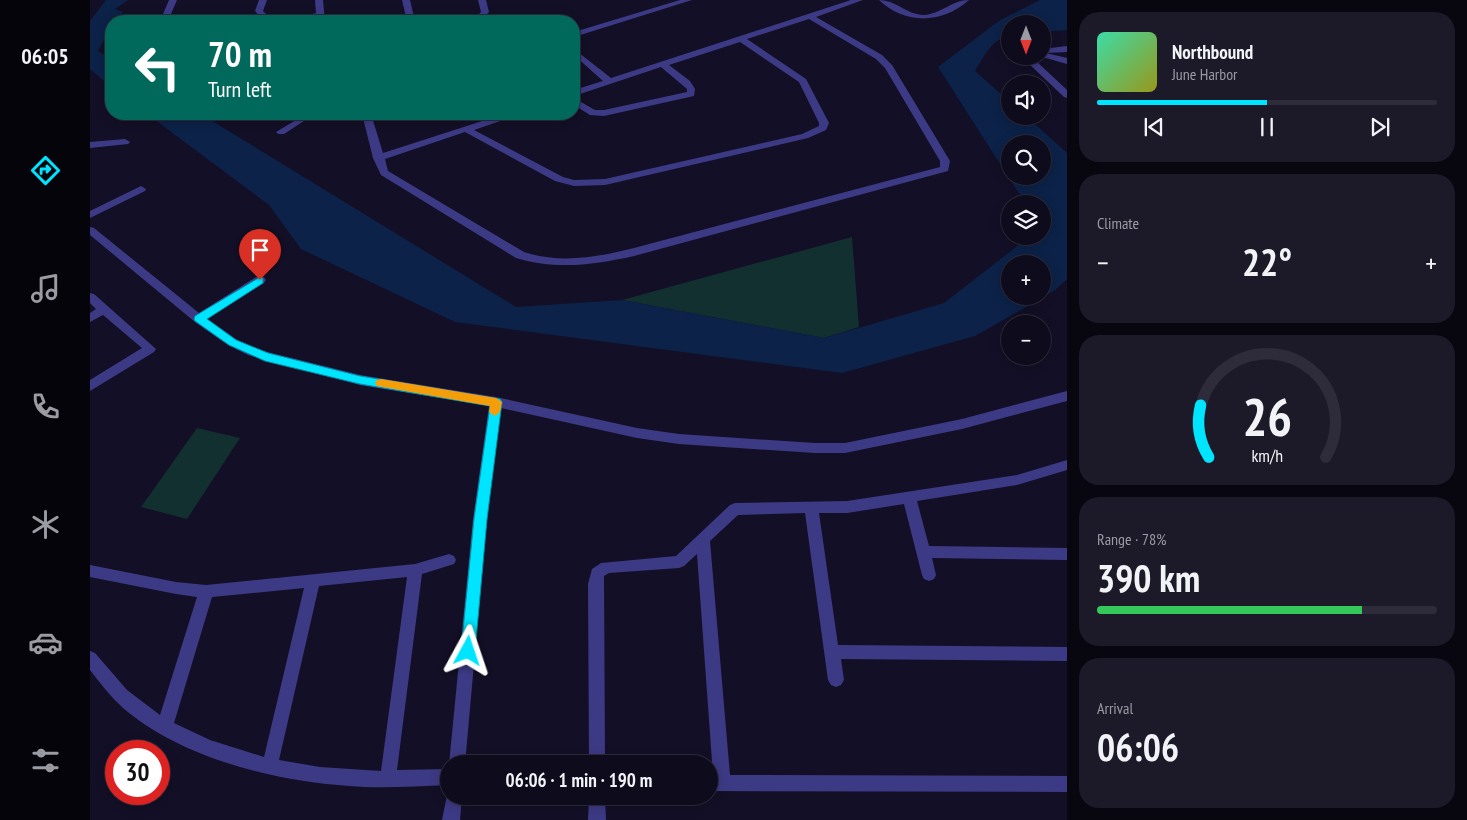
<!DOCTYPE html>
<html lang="en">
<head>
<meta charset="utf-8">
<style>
  body { margin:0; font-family:"PT Sans Narrow",sans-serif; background:#1c1929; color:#f1f3f6; height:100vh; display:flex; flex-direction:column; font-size:19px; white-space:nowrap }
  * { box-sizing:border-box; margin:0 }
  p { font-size:16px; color:#9b9ba3 }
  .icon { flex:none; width:28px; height:28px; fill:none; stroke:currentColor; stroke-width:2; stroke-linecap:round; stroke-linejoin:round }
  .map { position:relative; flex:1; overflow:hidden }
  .drawer { display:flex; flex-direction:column; gap:12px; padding:12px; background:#08060f; width:400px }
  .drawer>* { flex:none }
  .hud { position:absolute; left:15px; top:15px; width:475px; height:105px; border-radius:20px; box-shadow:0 2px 12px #0003,0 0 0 1px #2e2b3b; background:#00695c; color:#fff; overflow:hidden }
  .needle { width:32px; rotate:180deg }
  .buttons { position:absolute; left:911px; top:15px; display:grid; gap:10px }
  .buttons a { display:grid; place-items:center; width:50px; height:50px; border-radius:50%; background:#0e0b1c; box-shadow:0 2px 12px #0003,0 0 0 1px #2e2b3b; font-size:25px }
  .speed { position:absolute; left:15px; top:740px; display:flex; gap:10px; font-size:25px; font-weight:700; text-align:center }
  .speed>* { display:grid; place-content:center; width:65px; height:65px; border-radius:50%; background:#0e0b1c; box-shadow:0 2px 12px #0003,0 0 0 1px #2e2b3b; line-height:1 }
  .speed .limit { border:8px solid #d22; background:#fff; color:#111 }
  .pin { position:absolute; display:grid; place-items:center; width:42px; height:42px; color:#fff; margin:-51px -21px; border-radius:50% 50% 50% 0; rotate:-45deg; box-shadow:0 0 5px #0007 }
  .pin .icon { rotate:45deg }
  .me { position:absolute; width:55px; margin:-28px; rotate:5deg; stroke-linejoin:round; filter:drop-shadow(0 0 4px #0008) }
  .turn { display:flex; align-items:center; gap:18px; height:105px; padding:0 20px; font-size:22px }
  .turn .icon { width:65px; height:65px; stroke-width:2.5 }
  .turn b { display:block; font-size:35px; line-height:42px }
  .big { font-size:38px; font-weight:600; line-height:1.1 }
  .drawer .widget { flex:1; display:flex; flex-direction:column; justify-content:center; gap:8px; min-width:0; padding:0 18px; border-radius:20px; background:#1c1929 }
  .drawer .dial { align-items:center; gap:0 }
  .dial svg { height:130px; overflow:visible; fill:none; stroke:#2e2b3b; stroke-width:7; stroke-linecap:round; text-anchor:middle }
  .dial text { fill:#f1f3f6; stroke:none }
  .song { display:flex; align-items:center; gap:15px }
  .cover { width:60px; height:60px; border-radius:8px; background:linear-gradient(135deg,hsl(160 70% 55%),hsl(60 70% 35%)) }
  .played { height:5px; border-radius:2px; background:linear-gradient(90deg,#00e5ff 50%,#2e2b3b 50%) }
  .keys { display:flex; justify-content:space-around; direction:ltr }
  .heat { display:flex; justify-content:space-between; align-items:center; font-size:28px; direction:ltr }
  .charge { height:8px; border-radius:4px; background:linear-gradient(90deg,#34c759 78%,#2e2b3b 0) }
  .trip { position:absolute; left:350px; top:755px; width:278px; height:50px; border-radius:25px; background:#0e0b1c; box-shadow:0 2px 12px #0003,0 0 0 1px #2e2b3b; font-weight:600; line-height:50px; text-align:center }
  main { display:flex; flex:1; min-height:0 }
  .dock { display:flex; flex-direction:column; width:90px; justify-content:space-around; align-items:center; background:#06040b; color:#9b9ba3 }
  .dock .icon { width:35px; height:35px }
  .dock .on { color:#00e5ff }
  .dock b { font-size:22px; color:#f1f3f6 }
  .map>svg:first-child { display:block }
  .green { fill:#12302f }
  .water { fill:#0c2248; fill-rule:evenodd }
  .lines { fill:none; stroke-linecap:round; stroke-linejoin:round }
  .minor { fill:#3d3a85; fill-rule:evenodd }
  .route { fill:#00e5ff; stroke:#0095a6 }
  .slow { fill:#f59e0b }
</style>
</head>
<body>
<main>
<nav class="dock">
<b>06:05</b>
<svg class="icon on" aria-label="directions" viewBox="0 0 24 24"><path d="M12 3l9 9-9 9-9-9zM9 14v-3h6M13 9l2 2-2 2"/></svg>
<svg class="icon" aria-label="music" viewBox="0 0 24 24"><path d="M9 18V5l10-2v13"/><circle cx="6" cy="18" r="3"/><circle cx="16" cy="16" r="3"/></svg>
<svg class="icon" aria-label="phone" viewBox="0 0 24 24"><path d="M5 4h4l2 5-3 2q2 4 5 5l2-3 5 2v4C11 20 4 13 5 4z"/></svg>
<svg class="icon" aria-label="climate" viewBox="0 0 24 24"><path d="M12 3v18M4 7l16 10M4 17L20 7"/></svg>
<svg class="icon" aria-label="car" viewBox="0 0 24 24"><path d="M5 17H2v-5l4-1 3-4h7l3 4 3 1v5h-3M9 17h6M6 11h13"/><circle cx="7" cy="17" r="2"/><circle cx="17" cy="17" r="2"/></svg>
<svg class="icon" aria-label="filters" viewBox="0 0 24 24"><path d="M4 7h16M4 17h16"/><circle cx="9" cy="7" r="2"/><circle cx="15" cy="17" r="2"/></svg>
</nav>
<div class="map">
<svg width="977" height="820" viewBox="0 0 977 820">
  <rect width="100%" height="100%" fill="#130f26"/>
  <path class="green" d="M762,237L769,327L734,338L532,300Z
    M107,428L150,438L97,519L51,507Z"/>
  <path class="water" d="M16,0H38L25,9L33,12L26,21H21V27L8,51L21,59V87L0,69V21Z
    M950,0H977V30L953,32L952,24H920V36C902,38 894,57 885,71L920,102V116H936L977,153V279L964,291L885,336L752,373L365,322L211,249L179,205L57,114H111L426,307L532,300L734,338L854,303L940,236H952L953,226L958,222L953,216L952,204H940L928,192L848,67L910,20ZM920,144H952V176H920ZM920,264H952V296H920Z"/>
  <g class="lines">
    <path class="minor" d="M79,0H87L78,21H70Z
      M169,0H177L173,11C186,26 209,17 226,13L225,0H233L235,21H227V18C208,22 178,28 165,11Z
      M312,0H320L325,21H317Z
      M388,0H396L399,12C392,21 382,21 371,21L389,14L391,12Z
      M590,0H602L484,37V32Z
      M761,0H773L726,17L792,55L802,65L860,161L858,171L544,256C504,265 466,270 426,258L291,175L283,158L272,114H281L293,153L414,114H426L425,116L384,130L473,177L484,180L515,179L712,134L729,126V123L709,82L650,42L579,65L600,81L605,89L604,96L514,116L500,115L484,105V98L505,110H514L597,92V89L571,67L484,96V90L513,81L484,55V49L521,78ZM719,19L786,59L795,68L850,161V167L544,248C508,257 470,264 434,252L298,171L295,159L375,132L465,181L484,186L515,185L718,138L736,130L739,123L716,79L657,39Z
      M789,0C806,0 817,15 834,15C851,14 862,0 879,0C852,24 815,25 789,0Z
      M977,46V52L956,53L977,58V64L949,56H952V49Z
      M937,56H945V60L977,90V98L974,97L938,63Z
      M216,114H230L217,119L194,134H188L186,132Z
      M35,139L40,142L38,144L0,148V142Z
      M51,186L56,189L55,191L0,218V211Z
      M0,227L4,228L109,313L166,277H174L176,280L174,283L117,319L146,339L165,349L270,375L406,397L547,428L589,434L725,443H755L872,419L977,391V401L872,429L755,453H725L589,444L547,438L411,408L397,519L375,764H359L383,519L399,406L270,385L158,355L138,345L105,322L0,235Z
      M0,293L4,294L66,349L64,352L0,391V380L52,348L13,315L0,322V313L6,309L0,303Z
      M977,460V470L927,485L827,501L839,546L977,548V560L842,558L846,575L844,579L839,581L834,579L832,575L814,504L757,513H729L748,645L977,647V661L751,659L754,680L751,685L746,687L741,685L738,680L715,513L648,515L620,541L640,775L977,776V792L619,791V775H623L607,554L594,566L589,568L519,573L514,576L515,764H499L498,584L502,569L511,563L586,556L640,505L645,503L757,501L927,475Z
      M359,554L364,556L366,560L364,564L332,574L307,770L358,769V785C325,786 292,789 259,786C185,781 90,758 32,707C20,696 10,683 0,670V651L5,653L37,690L70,715L107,597L86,594L0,577V565L86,582L116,585L325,564ZM317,577L291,771L230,767L189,760L229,586ZM214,588L174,757L120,740L84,723L122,597Z
      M358,790L359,796H372L370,820H352Z
      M499,796H515L516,820H498Z"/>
  </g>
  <path class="route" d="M170,277L173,278V283L117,319L146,340L178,353L270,376L410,399L412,402L397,519L385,651L383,655L378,657L373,655L371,651L384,519L400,406L270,384L175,361L139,345L105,321L104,319L105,316Z"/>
  <path class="slow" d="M291,379L406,398L412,402L410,412L405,416L399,412L400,406L287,386L285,383L287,380Z"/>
</svg>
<div class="buttons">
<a><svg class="needle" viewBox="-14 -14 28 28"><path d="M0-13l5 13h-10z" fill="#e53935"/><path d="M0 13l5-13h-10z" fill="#9b9ba3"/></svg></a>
<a><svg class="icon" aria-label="sound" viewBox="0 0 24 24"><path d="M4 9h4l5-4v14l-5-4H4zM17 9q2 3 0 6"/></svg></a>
<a><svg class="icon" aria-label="search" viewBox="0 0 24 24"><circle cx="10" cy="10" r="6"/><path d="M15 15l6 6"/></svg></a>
<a><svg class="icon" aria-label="layers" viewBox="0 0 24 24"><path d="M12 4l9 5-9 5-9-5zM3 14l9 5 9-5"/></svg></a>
<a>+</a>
<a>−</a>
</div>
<div class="speed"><div class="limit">30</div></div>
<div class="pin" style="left:170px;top:280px;background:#d93025"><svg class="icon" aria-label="arrive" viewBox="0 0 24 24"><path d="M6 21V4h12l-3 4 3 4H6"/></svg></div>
<svg class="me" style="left:378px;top:651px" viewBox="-20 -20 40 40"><path d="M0-17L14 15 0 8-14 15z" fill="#00e5ff" stroke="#fff" stroke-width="4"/></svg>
<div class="trip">06:06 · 1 min · 190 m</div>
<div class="hud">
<div class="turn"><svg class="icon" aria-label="left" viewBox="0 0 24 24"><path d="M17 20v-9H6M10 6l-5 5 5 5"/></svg><div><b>70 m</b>Turn left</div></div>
</div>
</div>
<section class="drawer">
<div class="widget">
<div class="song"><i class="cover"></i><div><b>Northbound</b><p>June Harbor</p></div></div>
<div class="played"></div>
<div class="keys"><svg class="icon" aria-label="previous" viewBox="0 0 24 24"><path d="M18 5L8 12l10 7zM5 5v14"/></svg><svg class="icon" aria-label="pause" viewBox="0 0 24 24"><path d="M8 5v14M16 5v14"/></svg><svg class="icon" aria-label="next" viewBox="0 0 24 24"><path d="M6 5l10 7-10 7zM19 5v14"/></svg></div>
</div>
<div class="widget"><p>Climate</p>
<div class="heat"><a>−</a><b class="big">22°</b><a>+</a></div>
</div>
<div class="widget dial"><svg viewBox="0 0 100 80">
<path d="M14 69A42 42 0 1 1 86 69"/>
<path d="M14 69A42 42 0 0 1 9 37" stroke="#00e5ff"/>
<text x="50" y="56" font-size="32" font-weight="700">26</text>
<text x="50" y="72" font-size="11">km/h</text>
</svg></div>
<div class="widget"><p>Range · 78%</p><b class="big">390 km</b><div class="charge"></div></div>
<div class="widget"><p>Arrival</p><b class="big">06:06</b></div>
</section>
</main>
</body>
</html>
